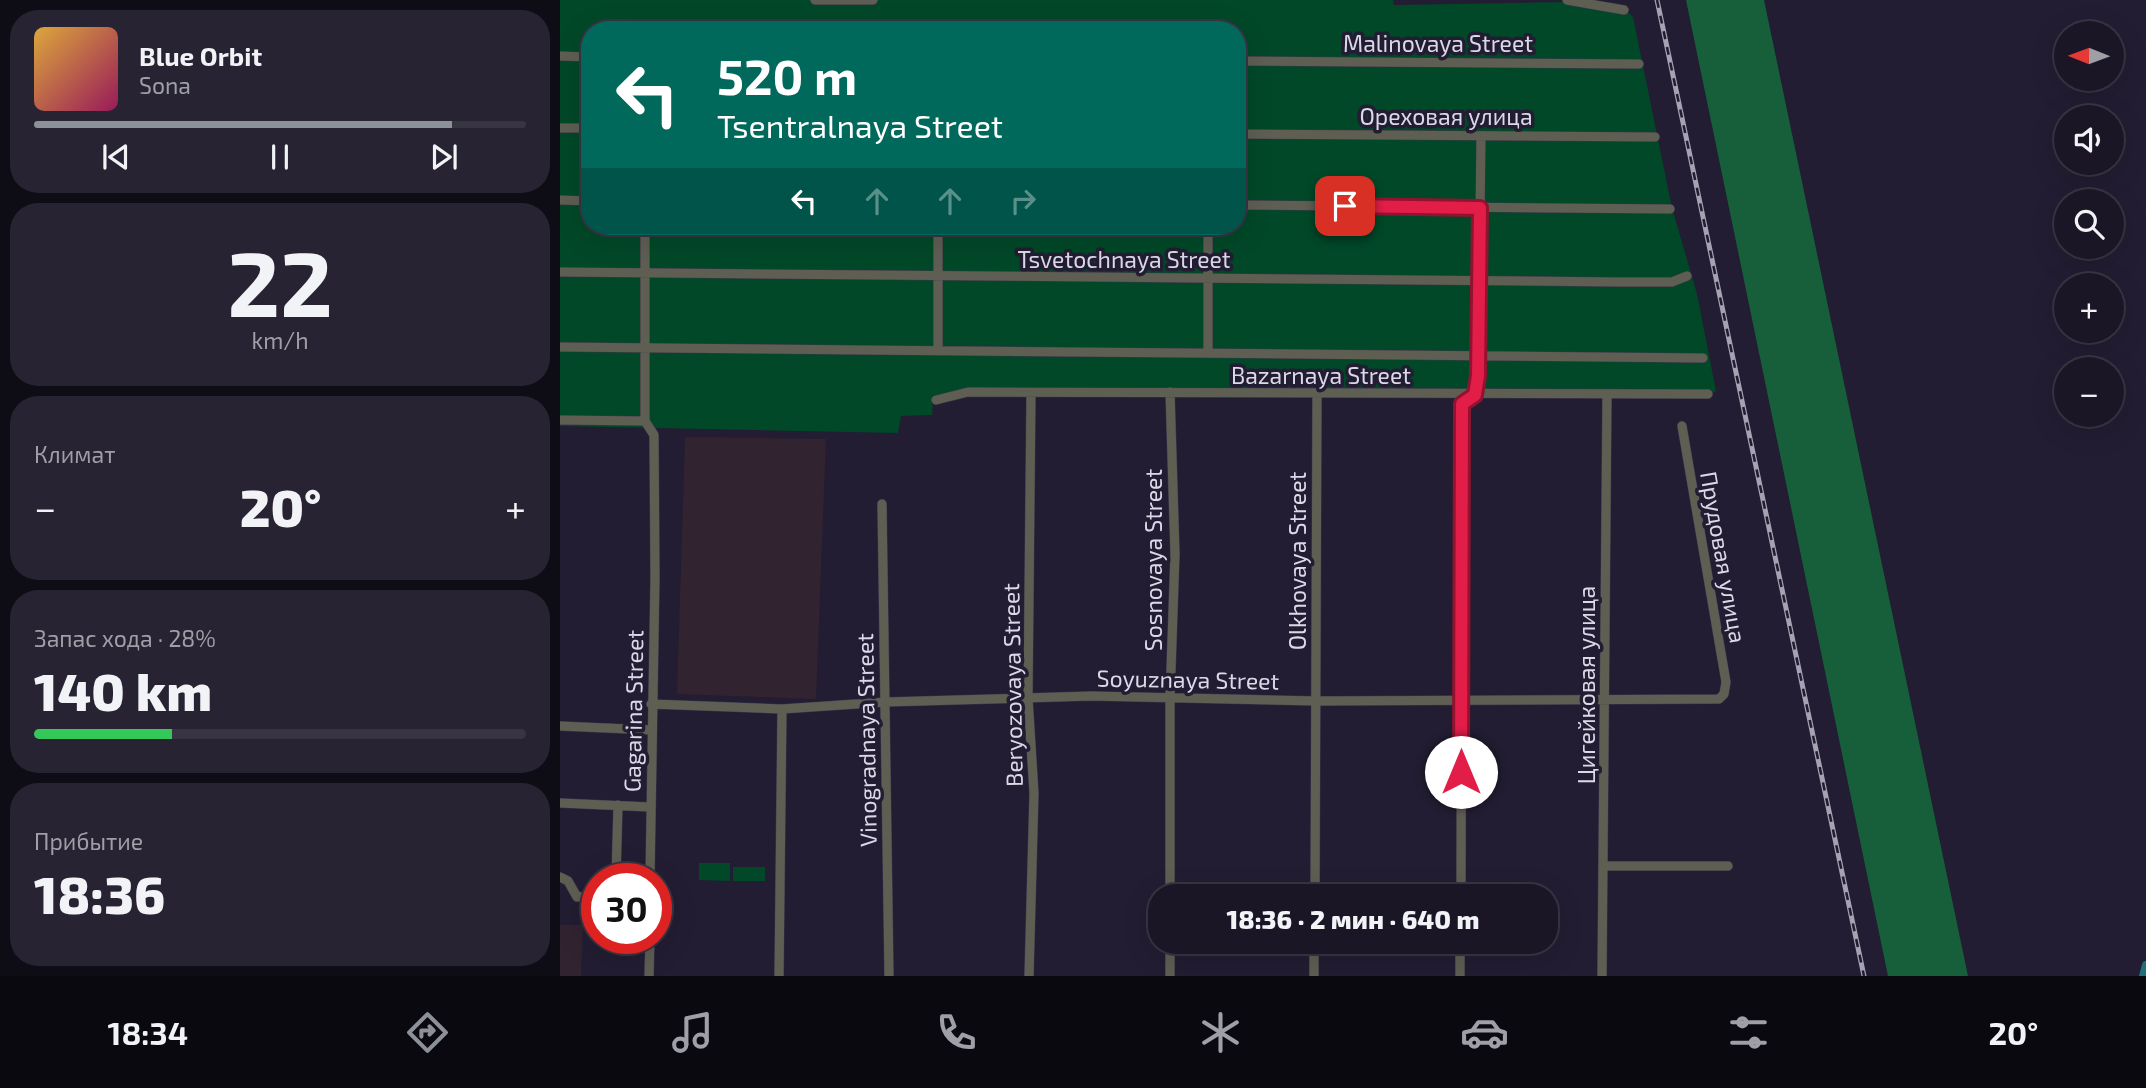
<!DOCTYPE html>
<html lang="ru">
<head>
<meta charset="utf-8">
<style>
  body { margin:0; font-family:"Exo 2",sans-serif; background:#272332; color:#f1f3f6; height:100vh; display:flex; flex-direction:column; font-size:26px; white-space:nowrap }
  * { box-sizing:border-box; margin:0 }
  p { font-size:23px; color:#9f9fa7 }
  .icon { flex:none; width:38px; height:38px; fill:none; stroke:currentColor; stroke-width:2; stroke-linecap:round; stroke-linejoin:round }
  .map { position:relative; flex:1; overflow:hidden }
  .sheet { display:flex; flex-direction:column; gap:10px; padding:10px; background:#0e0c15; width:560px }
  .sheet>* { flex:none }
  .guide { position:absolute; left:21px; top:21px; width:665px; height:214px; border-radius:28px; box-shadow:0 7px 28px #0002,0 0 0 2px #383543; background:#00695c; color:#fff; overflow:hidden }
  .needle { width:46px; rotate:271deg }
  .buttons { position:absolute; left:1494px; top:21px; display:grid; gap:14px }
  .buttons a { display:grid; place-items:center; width:70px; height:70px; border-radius:50%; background:#1a1626; box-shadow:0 7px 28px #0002,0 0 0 2px #383543; font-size:35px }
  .speed { position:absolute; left:21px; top:863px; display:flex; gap:14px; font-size:35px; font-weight:700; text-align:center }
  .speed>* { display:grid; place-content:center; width:91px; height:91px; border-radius:50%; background:#1a1626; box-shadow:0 7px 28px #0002,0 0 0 2px #383543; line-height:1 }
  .speed .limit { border:10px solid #d22; background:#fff; color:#111 }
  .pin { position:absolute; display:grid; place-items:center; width:60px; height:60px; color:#fff; margin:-30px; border-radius:14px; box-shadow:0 4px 10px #0006 }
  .me { position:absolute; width:77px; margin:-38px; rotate:0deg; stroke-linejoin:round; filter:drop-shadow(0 0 5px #0008) }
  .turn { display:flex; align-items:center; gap:24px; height:147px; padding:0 21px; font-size:32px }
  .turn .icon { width:91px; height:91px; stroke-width:2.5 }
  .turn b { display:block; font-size:49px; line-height:60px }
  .lanes { display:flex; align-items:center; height:66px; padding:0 21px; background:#0003; justify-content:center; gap:35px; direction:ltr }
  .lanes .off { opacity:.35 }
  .big { font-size:52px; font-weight:800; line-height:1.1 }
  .sheet .widget { flex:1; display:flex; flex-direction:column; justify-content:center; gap:10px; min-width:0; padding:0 24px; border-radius:28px; background:#272332 }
  .sheet .dial { align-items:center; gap:0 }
  .dial b { font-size:91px; line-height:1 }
  .song { display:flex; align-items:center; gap:21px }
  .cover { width:84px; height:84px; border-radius:10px; background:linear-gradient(135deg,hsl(40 70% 55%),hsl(330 70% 35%)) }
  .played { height:7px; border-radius:4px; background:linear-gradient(90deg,#8c9099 85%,#383543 85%) }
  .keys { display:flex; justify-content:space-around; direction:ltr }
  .heat { display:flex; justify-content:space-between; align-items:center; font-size:38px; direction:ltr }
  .charge { height:10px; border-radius:5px; background:linear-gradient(90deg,#34c759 28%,#383543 0) }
  .trip { position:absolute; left:588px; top:884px; width:410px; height:70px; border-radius:28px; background:#1a1626; box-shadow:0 7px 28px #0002,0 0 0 2px #383543; font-weight:800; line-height:70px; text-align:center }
  .menu { display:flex; height:112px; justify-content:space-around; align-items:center; background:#0a090f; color:#9f9fa7 }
  .menu .icon { width:49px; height:49px }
  .menu .selected { color:#8c9099 }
  .menu b { font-size:32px; color:#f1f3f6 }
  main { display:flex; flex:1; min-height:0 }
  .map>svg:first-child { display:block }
  .industrial { fill:#31232f }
  .green { fill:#004828; fill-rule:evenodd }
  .forest { fill:#165f3a }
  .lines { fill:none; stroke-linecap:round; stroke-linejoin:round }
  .canal { stroke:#216f7a; stroke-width:8 }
  .minor-casing { stroke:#3c374b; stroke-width:10 }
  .minor { stroke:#5e5e53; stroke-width:9 }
  .rail-casing { stroke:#a5a2b2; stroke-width:5 }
  .rail { stroke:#221d32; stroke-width:2.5; stroke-dasharray:8; stroke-linecap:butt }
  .route-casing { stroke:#92132f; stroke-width:18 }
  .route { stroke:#e11d48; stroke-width:12 }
  .labels { text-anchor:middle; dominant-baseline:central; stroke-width:7; stroke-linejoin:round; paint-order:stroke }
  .street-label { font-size:23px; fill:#dbd9e7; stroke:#221d32 }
</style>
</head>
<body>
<main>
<section class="sheet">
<div class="widget">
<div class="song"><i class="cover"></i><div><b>Blue Orbit</b><p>Sona</p></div></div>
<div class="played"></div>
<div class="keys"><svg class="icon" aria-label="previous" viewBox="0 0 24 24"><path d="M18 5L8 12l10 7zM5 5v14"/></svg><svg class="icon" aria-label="pause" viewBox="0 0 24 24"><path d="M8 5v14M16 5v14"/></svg><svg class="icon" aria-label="next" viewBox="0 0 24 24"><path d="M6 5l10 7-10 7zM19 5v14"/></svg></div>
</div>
<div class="widget dial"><b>22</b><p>km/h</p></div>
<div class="widget"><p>Климат</p>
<div class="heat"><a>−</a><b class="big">20°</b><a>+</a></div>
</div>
<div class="widget"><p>Запас хода · 28%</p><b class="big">140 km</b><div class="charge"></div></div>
<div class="widget"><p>Прибытие</p><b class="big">18:36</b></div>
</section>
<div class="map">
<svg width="1586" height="976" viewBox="0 0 1586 976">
  <rect width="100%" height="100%" fill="#221d32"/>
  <path class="industrial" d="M125,437L266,439L256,699L117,694Z
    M0,925H23L21,976H0Z"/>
  <path class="green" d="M0,0H833L834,5L1004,2L1062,6L1073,17L1112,208L1137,294L1156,391L1148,394L408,392L373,400L372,415L341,416L338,433L0,426ZM30,30H677V226H30Z
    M139,863H170V881L139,880Z
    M173,867H205V881H173Z"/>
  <path class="forest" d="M1126,0H1204L1408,976H1328Z"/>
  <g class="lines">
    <path class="canal" d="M1583,976L1586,965"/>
    <g class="minor-casing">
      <path id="minor" d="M255,0H313
        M1007,0L1064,10
        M0,56L30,57
        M677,61L1079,64
        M0,128H30
        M677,134L1095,137
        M0,200L30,201
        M677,205L1110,209
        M85,226V421L94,435L95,577L90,878
        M378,226V351
        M648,226V352
        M0,272L1059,282H1112L1127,276
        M0,347L1143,358
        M610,392L615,554L610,698V896
        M376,400L408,392L1148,394
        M0,420L85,421
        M322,504L329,976
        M91,704L222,709L326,702L531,696L756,701L1159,699L1164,694L1166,682L1122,426
        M0,726L91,730
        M0,803L90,807
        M1044,866H1168
        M0,877L8,881L17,897L37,896
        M56,878L58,805
        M755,896L757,395
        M901,896L902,404L915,395L918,376L921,136
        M89,976L90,938
        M219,976L222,709
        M469,976L474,793L468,698L471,393
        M610,976V942
        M754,976V942
        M900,976V942
        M1042,976L1047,395"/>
    </g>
    <use href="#minor" class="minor"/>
    <g class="rail-casing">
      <path id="rail" d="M1097,0L1304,976"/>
    </g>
    <use href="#rail" class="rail"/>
  </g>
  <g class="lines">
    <g class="route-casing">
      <path id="route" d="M785,206L920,208L918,376L915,395L902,404L901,772"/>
    </g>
    <use href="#route" class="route"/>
  </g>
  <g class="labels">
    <g class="street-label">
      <text x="878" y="43">Malinovaya Street</text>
      <text x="886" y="116">Ореховая улица</text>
      <text x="564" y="259">Tsvetochnaya Street</text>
      <text x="761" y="375">Bazarnaya Street</text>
      <text transform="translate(1164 557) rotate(80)">Прудовая улица</text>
      <text transform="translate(593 560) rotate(-90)">Sosnovaya Street</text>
      <text transform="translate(737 561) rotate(-90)">Olkhovaya Street</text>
      <text transform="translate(628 679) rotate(1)">Soyuznaya Street</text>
      <text transform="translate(452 685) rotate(-91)">Beryozovaya Street</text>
      <text transform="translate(1026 685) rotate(-90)">Цигейковая улица</text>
      <text transform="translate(73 711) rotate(-89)">Gagarina Street</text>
      <text transform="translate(306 740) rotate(-91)">Vinogradnaya Street</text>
    </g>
  </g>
</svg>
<div class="buttons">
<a><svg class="needle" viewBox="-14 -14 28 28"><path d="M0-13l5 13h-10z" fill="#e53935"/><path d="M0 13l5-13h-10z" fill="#9f9fa7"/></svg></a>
<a><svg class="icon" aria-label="sound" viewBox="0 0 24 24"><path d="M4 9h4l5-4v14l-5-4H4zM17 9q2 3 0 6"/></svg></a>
<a><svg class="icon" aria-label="search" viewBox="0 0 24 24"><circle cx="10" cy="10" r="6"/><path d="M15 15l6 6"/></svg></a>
<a>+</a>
<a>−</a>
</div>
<div class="speed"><div class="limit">30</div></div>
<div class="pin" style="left:785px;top:206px;background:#d93025"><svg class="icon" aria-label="arrive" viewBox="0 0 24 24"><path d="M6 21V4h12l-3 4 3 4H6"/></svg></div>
<svg class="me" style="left:901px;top:772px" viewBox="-20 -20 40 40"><circle r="19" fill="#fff"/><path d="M0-13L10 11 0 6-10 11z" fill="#e11d48"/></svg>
<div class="trip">18:36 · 2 мин · 640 m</div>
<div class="guide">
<div class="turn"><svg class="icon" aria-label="left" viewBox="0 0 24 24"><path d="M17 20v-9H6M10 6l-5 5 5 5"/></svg><div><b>520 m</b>Tsentralnaya Street</div></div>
<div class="lanes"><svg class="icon" aria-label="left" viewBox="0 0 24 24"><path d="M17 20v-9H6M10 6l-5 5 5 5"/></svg><svg class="icon off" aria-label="ahead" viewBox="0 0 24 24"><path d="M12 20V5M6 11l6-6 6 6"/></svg><svg class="icon off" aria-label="ahead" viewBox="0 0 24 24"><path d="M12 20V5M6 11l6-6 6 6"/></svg><svg class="icon off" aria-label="right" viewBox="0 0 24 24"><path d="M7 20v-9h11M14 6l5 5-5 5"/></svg></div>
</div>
</div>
</main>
<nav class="menu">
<b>18:34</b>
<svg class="icon selected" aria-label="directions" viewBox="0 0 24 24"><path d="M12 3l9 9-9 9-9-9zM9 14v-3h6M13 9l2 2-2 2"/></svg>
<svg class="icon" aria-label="music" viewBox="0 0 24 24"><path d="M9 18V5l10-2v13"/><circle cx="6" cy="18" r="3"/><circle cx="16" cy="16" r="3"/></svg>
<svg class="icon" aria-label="phone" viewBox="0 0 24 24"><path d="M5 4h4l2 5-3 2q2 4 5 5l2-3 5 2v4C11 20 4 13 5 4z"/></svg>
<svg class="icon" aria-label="climate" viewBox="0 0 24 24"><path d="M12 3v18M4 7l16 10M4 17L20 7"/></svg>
<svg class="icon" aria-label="car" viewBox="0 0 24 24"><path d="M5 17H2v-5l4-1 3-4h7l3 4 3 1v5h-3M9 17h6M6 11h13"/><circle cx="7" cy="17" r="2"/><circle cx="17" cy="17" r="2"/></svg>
<svg class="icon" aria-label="filters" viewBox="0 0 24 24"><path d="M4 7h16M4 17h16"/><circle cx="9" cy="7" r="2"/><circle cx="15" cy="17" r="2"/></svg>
<b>20°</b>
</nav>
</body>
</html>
